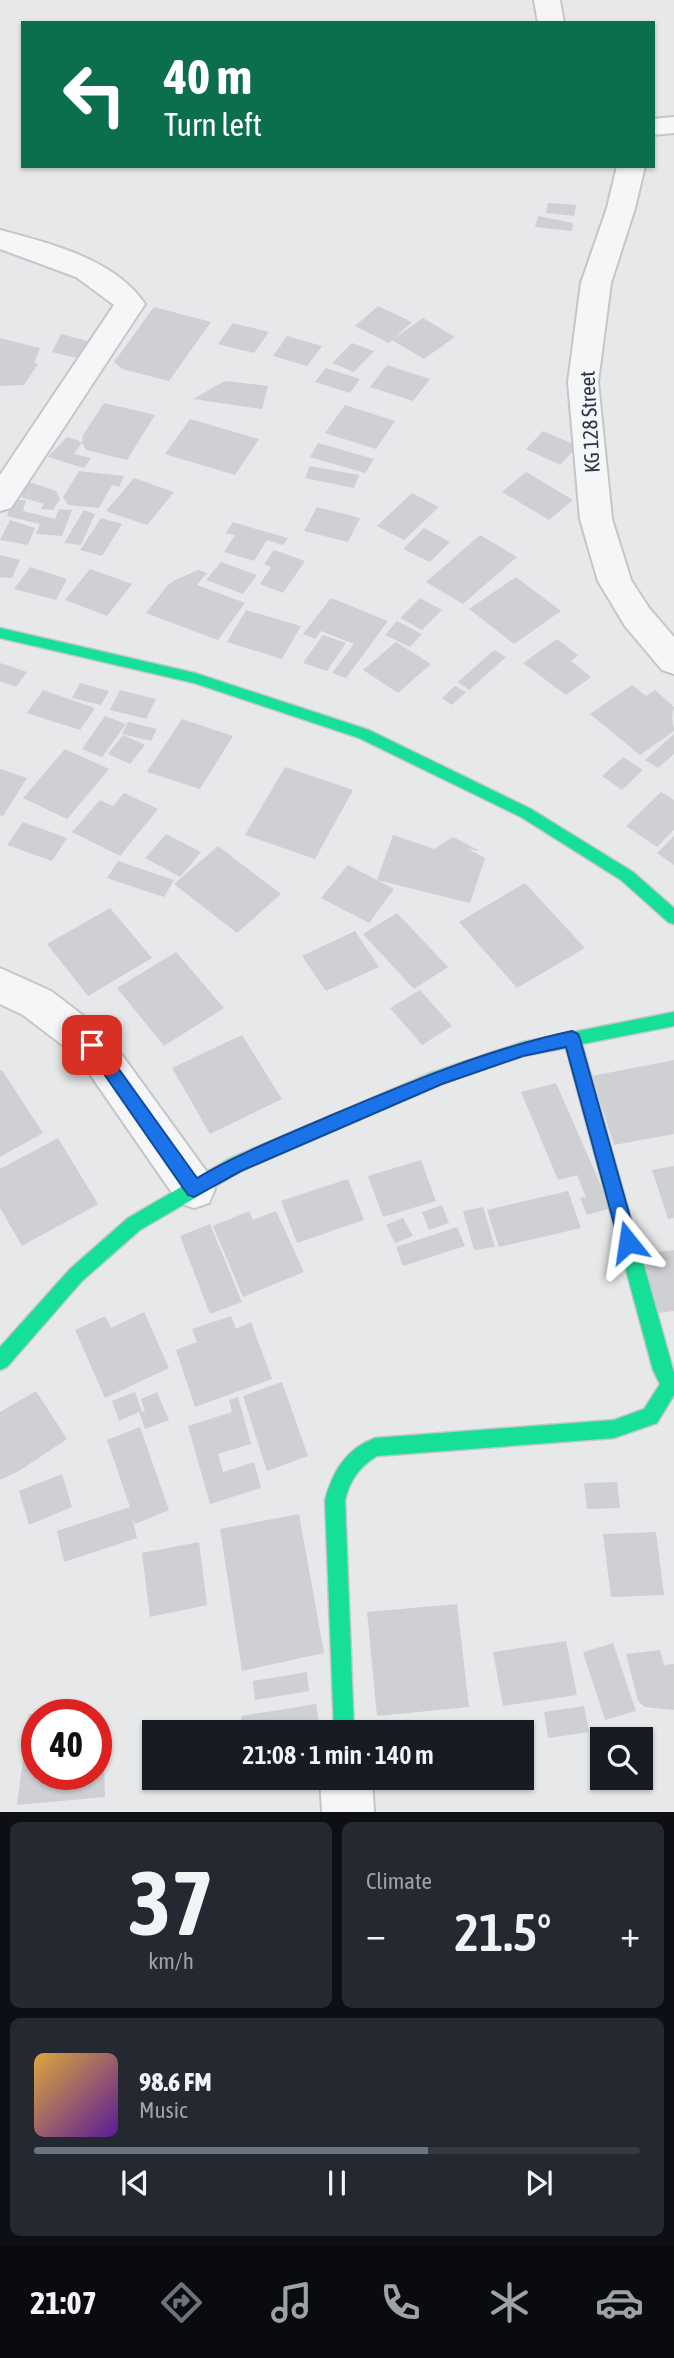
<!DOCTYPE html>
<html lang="en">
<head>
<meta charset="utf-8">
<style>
  body { margin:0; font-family:"Asap Condensed",sans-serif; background:#242831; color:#f1f3f6; height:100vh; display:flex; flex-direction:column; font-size:26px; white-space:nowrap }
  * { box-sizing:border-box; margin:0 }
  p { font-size:23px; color:#9ea1a6 }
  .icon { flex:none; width:38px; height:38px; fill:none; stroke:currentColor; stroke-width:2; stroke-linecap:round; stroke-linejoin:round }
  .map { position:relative; height:1812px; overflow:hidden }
  .drawer { display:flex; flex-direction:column; gap:10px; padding:10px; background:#0d0f14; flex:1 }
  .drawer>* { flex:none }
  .hud { position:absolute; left:21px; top:21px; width:634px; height:147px; border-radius:0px; box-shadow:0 2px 5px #0004; background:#0b6e4f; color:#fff; overflow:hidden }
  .fabs { position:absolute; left:590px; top:1727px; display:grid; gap:14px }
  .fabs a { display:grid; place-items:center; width:63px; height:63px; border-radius:0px; background:#171b24; box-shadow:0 2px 5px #0004; font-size:35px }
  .speed { position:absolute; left:21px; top:1699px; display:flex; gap:14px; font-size:35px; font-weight:700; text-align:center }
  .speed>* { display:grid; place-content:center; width:91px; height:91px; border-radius:50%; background:#171b24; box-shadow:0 2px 5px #0004; line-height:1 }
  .speed .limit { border:10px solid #d22; background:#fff; color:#111 }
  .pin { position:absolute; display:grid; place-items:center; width:60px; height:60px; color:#fff; margin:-30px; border-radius:14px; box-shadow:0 4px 10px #0006 }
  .me { position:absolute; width:77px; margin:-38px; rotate:345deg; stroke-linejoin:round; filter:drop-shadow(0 0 5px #0008) }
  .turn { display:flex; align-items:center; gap:24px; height:147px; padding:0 28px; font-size:32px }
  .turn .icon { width:91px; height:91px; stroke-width:2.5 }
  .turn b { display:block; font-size:49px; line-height:60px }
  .big { font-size:52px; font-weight:600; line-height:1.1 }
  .drawer .card { flex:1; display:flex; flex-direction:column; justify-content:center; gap:10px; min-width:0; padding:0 24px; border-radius:10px; background:#242831 }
  .drawer .dial { align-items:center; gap:0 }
  .dial b { font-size:91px; line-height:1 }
  .song { display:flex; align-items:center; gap:21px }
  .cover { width:84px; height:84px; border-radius:10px; background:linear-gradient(135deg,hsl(40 70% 55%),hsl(270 70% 35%)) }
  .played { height:7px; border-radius:4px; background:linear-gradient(90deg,#6c737f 65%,#363941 65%) }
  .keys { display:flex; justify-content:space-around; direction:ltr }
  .heat { display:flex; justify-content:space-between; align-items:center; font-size:38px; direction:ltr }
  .drawer .tiles { flex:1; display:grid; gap:10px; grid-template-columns:1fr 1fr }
  .card:last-child { grid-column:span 2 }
  .trip { position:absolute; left:142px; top:1720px; width:392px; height:70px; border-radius:0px; background:#171b24; box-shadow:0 2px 5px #0004; font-weight:600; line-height:70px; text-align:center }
  .tab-bar { display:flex; height:112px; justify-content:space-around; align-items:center; background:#090b0e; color:#9ea1a6 }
  .tab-bar .icon { width:49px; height:49px }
  .tab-bar .selected { color:#6c737f }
  .tab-bar b { font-size:32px; color:#f1f3f6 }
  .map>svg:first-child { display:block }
  .building { fill:#ced0d3 }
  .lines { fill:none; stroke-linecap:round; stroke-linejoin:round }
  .street-casing { stroke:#c4c6c8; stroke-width:4 }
  .fast-casing { stroke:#c4c6c8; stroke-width:3 }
  .street { fill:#f5f6f7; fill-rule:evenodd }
  .fast { fill:#16e098; fill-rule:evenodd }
  .route { fill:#1a73e8; stroke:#114b97; stroke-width:2 }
  .labels { text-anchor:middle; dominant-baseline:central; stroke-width:5; stroke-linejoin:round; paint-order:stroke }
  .street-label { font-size:21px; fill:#2b3445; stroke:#f4f6f9 }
</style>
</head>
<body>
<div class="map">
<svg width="674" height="1812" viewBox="0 0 674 1812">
  <rect width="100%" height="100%" fill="#e6e8ea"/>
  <path class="building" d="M548,203L576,205L574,216L546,213Z
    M538,216L573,223L572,231L535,227Z
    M378,306L412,322L389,343L355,326Z
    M154,307L211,322L169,381L122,369L114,362Z
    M423,318L455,337L424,359L392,340Z
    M233,323L269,332L254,353L218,344Z
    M61,334L91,342L81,359L52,352Z
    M287,336L322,346L307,366L273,356Z
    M0,338L40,348L34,363L38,364L24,385L0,386Z
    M352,343L374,351L354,372L332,363Z
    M387,365L430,379L413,401L370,387Z
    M326,368L360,379L350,393L315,382Z
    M225,381L268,386L262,409L193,399Z
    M104,403L155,415L127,460L86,450L82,442L74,454L91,458L84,468L48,457L67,437L82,442L83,435Z
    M345,405L395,421L376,449L325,433Z
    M190,419L259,439L235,475L165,454Z
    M543,431L578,446L560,465L526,449Z
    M318,443L374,459L365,473L310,457Z
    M310,466L359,475L354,488L305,478Z
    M79,471L124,476L119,487L112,485L99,508L68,505L63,497Z
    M526,472L573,500L549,520L502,492Z
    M134,478L174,492L147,525L106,511Z
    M26,481L56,491L60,499L53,510L41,509L44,504L17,496Z
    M412,493L439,507L404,540L377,526Z
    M11,500H26L23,511L55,519L59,509L72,510L62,536L36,534L40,524L7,516Z
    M317,507L360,518L348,542L304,531Z
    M84,510L95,514L81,545L64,543Z
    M101,518L122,524L102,556L80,550Z
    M10,520L35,528L28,545L0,540Z
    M233,522L242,525L288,538L283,545L267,540L254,561L224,552L235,535L226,533Z
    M424,528L450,542L430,562L403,549Z
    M480,535L517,557L463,604L426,582Z
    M274,550L305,561L283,593L260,584L271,567L264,564Z
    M0,555L20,560L12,578L0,577Z
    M221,562L257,575L243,594L206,580Z
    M30,567L67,579L56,600L14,589Z
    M90,569L132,584L107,616L65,600Z
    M198,570L207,573L197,585L245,603L218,640L146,613L167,586L175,580Z
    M516,577L561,611L514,644L469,609Z
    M331,598L388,621L346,678L332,673L354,644L321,631L315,639L303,634Z
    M420,598L442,610L422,630L400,618Z
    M246,610L301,626L282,659L227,642Z
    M397,621L422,634L410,647L385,635Z
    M323,635L346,643L327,671L303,663Z
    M557,639L578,655L571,661L591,677L566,695L523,663Z
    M396,642L431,664L398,693L363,670Z
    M494,650L506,657L469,690L458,682Z
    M0,663L27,672L16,687L0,681Z
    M80,683L109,691L101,705L72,698Z
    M632,685L646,696L655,690L674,707L672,717L674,731L640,755L590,714Z
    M455,686L466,692L452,705L442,698Z
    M43,690L95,708L80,730L27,713Z
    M120,690L156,699L146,719L110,710Z
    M105,716L126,724L102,757L82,749Z
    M182,719L233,736L200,789L147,772Z
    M128,722L157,729L151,741L122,734Z
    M674,734V754L658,768L645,760Z
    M123,735L145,745L130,764L108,754Z
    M65,749L109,769L67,819L23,798Z
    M623,757L643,770L622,790L602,776Z
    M285,767L353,790L315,859L245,835Z
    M0,769L27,778L3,816L0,815Z
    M661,792L674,800V830L657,847L626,826Z
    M124,793L158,809L120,856L72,832L100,800L113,806Z
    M23,822L67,838L52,861L7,845Z
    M166,834L201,852L180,877L145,858Z
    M393,835L434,849L453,837L480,851L468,849L485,858L470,903L377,880Z
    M674,836V865L657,853Z
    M218,846L281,894L237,933L174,884Z
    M118,861L174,880L164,897L107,878Z
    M348,865L394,889L369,923L321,898Z
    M525,883L585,948L517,988L459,922Z
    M110,908L152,958L88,996L47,944Z
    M397,913L448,967L414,989L363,934Z
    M355,931L379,967L326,991L302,956Z
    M176,952L224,1008L164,1046L117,988Z
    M420,990L452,1026L422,1045L390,1008Z
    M242,1035L282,1099L210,1134L172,1068Z
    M674,1060V1134L614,1145L592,1076Z
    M2,1070L43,1133L0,1157V1071Z
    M556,1083L611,1208L587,1215L580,1198L586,1197L577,1175L558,1180L521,1092Z
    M58,1138L98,1204L22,1246L0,1208V1169Z
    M421,1160L436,1201L383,1217L368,1176Z
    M674,1166V1218L668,1219L652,1170Z
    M348,1179L364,1220L297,1243L281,1201Z
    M568,1191L581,1228L499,1247L487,1210Z
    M442,1205L449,1223L429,1230L422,1212Z
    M483,1207L495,1247L474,1250L463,1211Z
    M249,1211L253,1220L276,1211L304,1272L243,1297L213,1226Z
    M403,1218L413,1236L395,1243L386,1225Z
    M210,1224L242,1302L210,1314L180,1236Z
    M457,1227L465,1246L403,1266L396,1247Z
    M674,1250V1311L658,1313L641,1254Z
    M144,1312L169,1368L105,1398L75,1330L105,1316L111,1328Z
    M231,1316L236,1329L251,1322L272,1379L195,1407L176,1350L197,1342L192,1329Z
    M282,1382L308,1456L267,1471L243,1396Z
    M36,1391L67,1439L19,1471L0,1480V1412Z
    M135,1392L142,1412L145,1411L141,1399L157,1392L169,1420L145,1429L139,1412L119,1421L112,1401Z
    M238,1397L251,1444L218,1454L223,1472L254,1462L261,1488L210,1504L188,1426L232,1412L229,1400Z
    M140,1427L169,1510L135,1524L132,1517L137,1538L64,1562L57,1531L130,1507L107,1440Z
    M62,1474L72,1507L29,1525L19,1491Z
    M617,1482L620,1508L587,1509L584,1483Z
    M299,1514L324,1653L242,1671L220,1529Z
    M656,1532L664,1595L611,1597L603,1534Z
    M199,1542L207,1605L150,1617L142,1553Z
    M457,1604L469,1707L377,1716L367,1612Z
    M566,1641L577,1695L503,1706L493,1652Z
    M613,1643L636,1711L605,1720L583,1652Z
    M660,1650L664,1665L674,1664V1710L645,1707L638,1701L626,1654Z
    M307,1672L309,1691L255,1700L253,1681Z
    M316,1704L320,1732H243L241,1716Z
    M584,1706L589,1732L548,1738L544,1712Z
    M29,1714H37V1774H96V1720L103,1721L105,1797L17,1805Z"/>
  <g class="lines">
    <g class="street-casing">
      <path id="street" d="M534,0H560L564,23H538Z
        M674,117V133L653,135V119Z
        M617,166H645L635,208L611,283L598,382L612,519L631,580L649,608L674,637V674L662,670L625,626L598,581L580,519L568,382L581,283L607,208Z
        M0,230C49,243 115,259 145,304L11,508L0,511V475L114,305L76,277L0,249Z
        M0,968L51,991L106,1033L209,1175L215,1189L209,1203L194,1208L179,1203L78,1057L23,1015L0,1004Z
        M320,1778H372L374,1812H322Z"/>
    </g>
    <g class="fast-casing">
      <path id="fast" d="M0,628L195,673L369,730L531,809L633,872L674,908V924L668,922L621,880L521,817L359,738L194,683L0,638Z
        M674,1012V1026L582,1044L674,1373V1395L657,1423L614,1438L377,1456C359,1467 350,1480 345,1500L354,1732H334L325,1500C333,1471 346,1449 375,1438L614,1420L644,1409L660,1384L653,1370L566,1048L523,1056L441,1084L241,1171L140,1230L82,1281L7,1367L0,1370V1347L70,1269L128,1218L229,1159L431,1073L523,1042Z"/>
    </g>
    <use href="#street" class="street"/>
    <use href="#fast" class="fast"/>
  </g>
  <path class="route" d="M572,1031L578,1034L580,1039L637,1242L634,1248L628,1251L621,1248L619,1242L566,1047L523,1056L442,1084L241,1171L194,1197L188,1195L84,1045L86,1040L92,1038L98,1040L197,1178C240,1153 286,1135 332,1115C410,1082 488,1049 572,1031Z"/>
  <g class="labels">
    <g class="street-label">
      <text transform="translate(589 422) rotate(-93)">KG 128 Street</text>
    </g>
  </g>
</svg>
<div class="fabs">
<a><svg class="icon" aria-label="search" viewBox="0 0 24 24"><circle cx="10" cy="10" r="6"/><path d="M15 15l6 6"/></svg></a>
</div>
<div class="speed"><div class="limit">40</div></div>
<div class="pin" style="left:92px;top:1045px;background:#d93025"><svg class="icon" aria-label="arrive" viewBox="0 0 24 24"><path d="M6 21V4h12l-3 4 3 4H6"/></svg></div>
<svg class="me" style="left:628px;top:1242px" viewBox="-20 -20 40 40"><path d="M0-17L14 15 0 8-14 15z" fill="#1a73e8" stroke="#fff" stroke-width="4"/></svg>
<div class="trip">21:08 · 1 min · 140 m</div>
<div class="hud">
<div class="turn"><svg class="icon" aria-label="left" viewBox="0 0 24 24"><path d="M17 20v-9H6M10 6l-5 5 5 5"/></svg><div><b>40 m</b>Turn left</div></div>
</div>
</div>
<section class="drawer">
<div class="tiles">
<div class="card dial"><b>37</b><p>km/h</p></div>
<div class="card"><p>Climate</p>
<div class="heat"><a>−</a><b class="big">21.5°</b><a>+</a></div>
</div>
<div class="card">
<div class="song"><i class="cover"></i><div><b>98.6 FM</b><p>Music</p></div></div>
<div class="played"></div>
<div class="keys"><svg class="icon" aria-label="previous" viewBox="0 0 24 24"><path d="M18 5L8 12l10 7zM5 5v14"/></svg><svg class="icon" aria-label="pause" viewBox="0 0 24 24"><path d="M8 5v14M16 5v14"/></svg><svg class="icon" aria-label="next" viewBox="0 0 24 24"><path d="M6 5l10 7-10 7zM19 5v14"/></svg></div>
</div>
</div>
</section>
<nav class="tab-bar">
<b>21:07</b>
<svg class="icon selected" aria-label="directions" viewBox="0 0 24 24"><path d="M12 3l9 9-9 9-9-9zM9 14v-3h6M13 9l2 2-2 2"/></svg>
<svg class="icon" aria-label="music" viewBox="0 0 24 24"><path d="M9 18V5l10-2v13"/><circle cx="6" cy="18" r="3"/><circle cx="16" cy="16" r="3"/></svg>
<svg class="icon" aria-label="phone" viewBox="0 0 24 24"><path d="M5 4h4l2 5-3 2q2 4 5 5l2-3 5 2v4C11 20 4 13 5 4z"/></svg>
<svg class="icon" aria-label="climate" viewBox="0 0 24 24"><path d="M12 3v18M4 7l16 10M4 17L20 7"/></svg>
<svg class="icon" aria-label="car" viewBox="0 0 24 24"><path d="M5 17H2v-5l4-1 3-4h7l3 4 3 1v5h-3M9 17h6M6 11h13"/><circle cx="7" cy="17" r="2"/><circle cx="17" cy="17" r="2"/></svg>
</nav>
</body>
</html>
